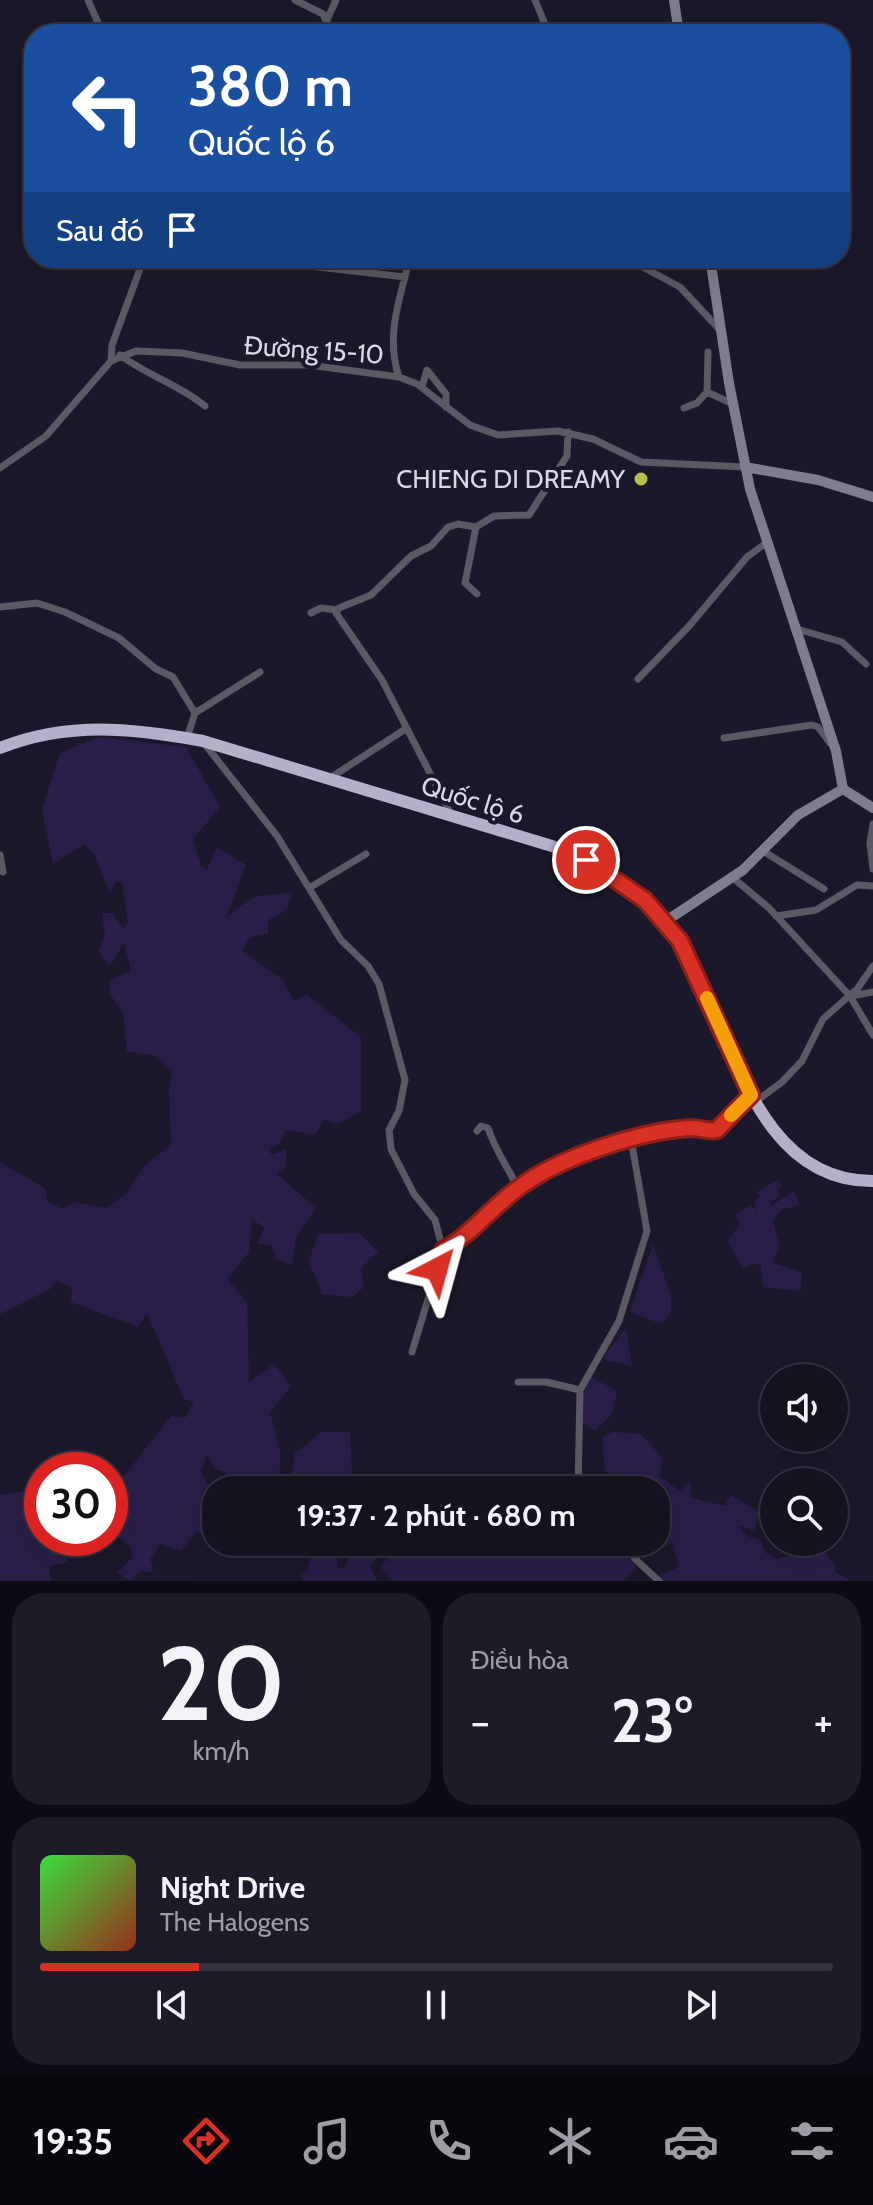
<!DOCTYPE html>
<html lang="vi">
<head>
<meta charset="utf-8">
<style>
  body { margin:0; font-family:Cabin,sans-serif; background:#1e1b29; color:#f1f3f6; height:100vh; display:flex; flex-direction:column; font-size:30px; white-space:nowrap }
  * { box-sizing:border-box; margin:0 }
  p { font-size:26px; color:#9d9ea5 }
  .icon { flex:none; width:44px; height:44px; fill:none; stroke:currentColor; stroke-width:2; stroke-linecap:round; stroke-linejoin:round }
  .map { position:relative; height:1581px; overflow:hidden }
  .panel { display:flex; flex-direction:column; gap:12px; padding:12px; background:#0c0a12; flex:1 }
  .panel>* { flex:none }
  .guide { position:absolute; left:24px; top:24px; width:826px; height:244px; border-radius:32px; box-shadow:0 8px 32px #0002,0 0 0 2px #34323e; background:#1a4fa0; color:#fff; overflow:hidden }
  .controls { position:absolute; left:760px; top:1364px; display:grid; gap:16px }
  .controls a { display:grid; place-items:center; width:88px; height:88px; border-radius:50%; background:#151220; box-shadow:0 8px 32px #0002,0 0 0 2px #34323e; font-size:40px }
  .speed { position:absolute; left:24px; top:1452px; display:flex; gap:16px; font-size:40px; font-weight:700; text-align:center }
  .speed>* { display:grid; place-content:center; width:104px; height:104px; border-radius:50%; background:#151220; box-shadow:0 8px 32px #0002,0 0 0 2px #34323e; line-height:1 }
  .speed .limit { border:12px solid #d22; background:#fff; color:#111 }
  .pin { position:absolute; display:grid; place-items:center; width:68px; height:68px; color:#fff; margin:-34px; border:4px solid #fff; border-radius:50%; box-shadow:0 2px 8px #0007 }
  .me { position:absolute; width:88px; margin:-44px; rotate:39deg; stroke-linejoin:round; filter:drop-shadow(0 0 6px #0008) }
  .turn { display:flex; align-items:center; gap:28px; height:168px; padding:0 32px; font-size:36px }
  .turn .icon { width:104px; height:104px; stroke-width:2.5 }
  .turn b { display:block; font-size:56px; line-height:68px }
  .then { display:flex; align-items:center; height:76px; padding:0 32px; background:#0003; gap:16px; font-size:30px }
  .big { font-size:60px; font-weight:700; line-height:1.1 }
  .panel .widget { flex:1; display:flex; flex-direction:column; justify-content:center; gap:12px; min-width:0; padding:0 28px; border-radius:32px; background:#1e1b29 }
  .panel .dial { align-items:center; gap:0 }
  .dial b { font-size:104px; line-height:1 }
  .song { display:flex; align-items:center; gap:24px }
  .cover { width:96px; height:96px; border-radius:12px; background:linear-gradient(135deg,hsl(120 70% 55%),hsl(10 70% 35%)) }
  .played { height:8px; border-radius:4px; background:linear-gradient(90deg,#d93025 20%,#34323e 20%) }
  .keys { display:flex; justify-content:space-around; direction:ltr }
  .heat { display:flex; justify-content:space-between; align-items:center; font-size:44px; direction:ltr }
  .panel .tiles { flex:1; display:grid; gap:12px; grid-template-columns:1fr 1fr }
  .widget:last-child { grid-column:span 2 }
  .trip { position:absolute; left:202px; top:1476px; width:468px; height:80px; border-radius:32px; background:#151220; box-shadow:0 8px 32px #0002,0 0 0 2px #34323e; font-weight:700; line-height:80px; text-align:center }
  .tab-bar { display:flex; height:128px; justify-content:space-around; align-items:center; background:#08070d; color:#9d9ea5 }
  .tab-bar .icon { width:56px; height:56px }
  .tab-bar .active { color:#d93025 }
  .tab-bar b { font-size:36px; color:#f1f3f6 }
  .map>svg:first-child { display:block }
  .green { fill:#2a1e48 }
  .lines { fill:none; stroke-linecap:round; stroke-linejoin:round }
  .street { stroke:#5b5963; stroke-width:7 }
  .secondary { stroke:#7f7c8c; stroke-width:10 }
  .highway { stroke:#b5b0ca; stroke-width:12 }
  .route-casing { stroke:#8d1f18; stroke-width:20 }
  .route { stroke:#d93025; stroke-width:14 }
  .slow { stroke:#f59e0b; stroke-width:14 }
  .poi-dot { fill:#b7c148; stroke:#1c182b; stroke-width:3 }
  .labels { text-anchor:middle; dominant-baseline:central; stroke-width:8; stroke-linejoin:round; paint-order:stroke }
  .street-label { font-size:26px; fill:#dad8e5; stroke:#1c182b }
  .poi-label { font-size:26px; fill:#dad8e5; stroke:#1c182b; text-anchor:end }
</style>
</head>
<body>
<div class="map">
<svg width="873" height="1581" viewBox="0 0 873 1581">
  <rect width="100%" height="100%" fill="#1c182b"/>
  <path class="green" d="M99,737L186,747L220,807L193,839L201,866L207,869L217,847L246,865L227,916L254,897L292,892L287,910L268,920V934L250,937L242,950L283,980L294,1001L307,995L361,1037V1111L339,1124L324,1120L315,1135L286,1130L279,1144L270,1147L271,1155L286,1150V1167L277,1174L316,1208L296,1237L292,1265L276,1259L271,1245L257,1243L265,1228L252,1219L249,1252L227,1279L247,1302L249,1382L274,1364L291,1386L270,1413C278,1442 287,1462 273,1490H224L226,1472L215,1469L207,1455L201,1472L215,1501L208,1512L216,1527V1539L197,1532L181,1551L160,1544L150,1559L153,1572L141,1571L130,1581L117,1572L133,1557L130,1546L117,1536L127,1509L114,1489L171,1416L185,1418L194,1402L184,1399L147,1313L138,1327L71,1302L72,1288L57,1281L50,1289L0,1314V1162L46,1189L47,1202L63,1209L74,1202L106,1208L128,1192L145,1165L171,1145L169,1089L172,1071L154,1055L127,1052L123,1013L109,992L111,979L131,971L124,942L110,966L99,952L105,934L102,913H113L123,929L128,922L122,883L116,881L110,894L95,856L84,844L53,864L42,809L60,753Z
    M778,1180L782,1185L777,1191L780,1195L773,1201L770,1200L771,1206L794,1191L800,1205L782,1209L773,1220L779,1245L773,1263L802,1272L801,1291L763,1287L761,1266L757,1263L743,1268L727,1241L740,1224L735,1214L751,1205L757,1212L754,1204L760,1195L757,1192Z
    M359,1233L378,1252L361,1268L364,1287L352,1297L322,1294L309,1261L318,1234Z
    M653,1244L671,1296V1314L662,1324L630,1312Z
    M626,1328L632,1366L605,1360L604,1356Z
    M591,1377L617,1391L612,1414L595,1431L580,1421L582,1397Z
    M322,1432H350L352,1472L343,1488L280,1490L292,1471L295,1453Z
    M613,1432L641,1434L663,1459L659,1476L680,1491L690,1481L691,1498L725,1506L730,1495L759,1511L755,1530L739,1526L747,1536L760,1540L765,1552L776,1559L790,1556L788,1542H816L835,1565V1572L851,1581H662L657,1576L679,1567L672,1542L655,1551L634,1542H656V1490H616L610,1484V1474L605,1471L602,1437Z
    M22,1491L42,1514V1538H56L68,1562L49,1566L51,1581H0V1495Z
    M321,1542H351L337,1558V1569L345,1567L355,1542H387L383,1555L379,1556L375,1550L376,1559L370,1565L377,1581H304L300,1574L307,1571L312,1552Z
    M399,1542L472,1544L480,1548L479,1556L485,1554L488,1546L498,1542H621L636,1568L622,1581H394L381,1568L389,1554L397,1551Z"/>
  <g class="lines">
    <path class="street" d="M88,0L103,34
      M295,0L323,14L331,34
      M535,0L549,34
      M327,20L336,0
      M633,258L639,265L680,287L721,331
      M275,262L405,277
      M708,352L707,392L733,404
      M120,355C148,376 180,385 205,406
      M111,361L112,345L144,258
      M399,377C385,336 400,298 410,258
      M422,387L427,370L446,394V407
      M684,408L697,403L707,392
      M0,468L46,436L111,361L136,351L182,353L240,365H309L399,377L417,384L470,425L498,435L558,431L593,439L641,462L745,467
      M477,594L465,583L476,527L494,516L529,515L567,456L568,432
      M0,607L37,603L65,612L119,638L156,669L173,677L195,713
      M311,613L321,608L337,610
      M797,629L842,642L866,664
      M638,679L690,625L747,557L766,543
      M187,738L195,713L260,672
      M724,738L812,725L818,727L830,743
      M204,743L277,836L341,940L368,966L379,984L405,1080L399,1111L389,1130L391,1149L414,1194L435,1220L443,1250L412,1352
      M330,778L407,728
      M452,816L382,680L336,613L339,608L371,595L411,556L431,546L448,527L458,524L476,527
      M873,824L870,843L873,869
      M763,851L824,889
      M0,855L3,872
      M732,877L769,908L850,996L873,1035
      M309,888L366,854
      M776,916L816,910L857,885L873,886
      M852,996L873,992
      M755,1102L782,1082L802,1061L823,1019L858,988L873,966
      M477,1131L481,1126L488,1128C495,1150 507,1166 518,1188
      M443,1250C474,1233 495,1203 524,1184C564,1156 644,1130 692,1128C701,1128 708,1132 717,1130L751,1095
      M518,1382H546L580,1390
      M578,1490L580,1390L619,1321L647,1231L631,1139
      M625,1542L635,1559L659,1581"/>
    <path class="secondary" d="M674,0L679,34
      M710,258L729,383L750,489L836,751L843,789
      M745,467L818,480L873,497
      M666,921L743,870L798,815L843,789L873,808"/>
    <path class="highway" d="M0,748C68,721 132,728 203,741L552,846C595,863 639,886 668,923C728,1003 744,1182 873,1181"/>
  </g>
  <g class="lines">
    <g class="route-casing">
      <path id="route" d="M437,1269L443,1250C474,1233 495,1203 524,1184C564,1156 644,1130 692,1128C701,1128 708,1132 717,1130L751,1095L680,941L645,900L586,860"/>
    </g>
    <use href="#route" class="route"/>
    <path class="slow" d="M707,998L751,1095L731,1115"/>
  </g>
  <circle class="poi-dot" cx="641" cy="479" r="8"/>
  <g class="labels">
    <g class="street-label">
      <text transform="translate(314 350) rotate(4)">Đường 15-10</text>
      <text transform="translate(473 800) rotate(17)">Quốc lộ 6</text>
    </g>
    <g class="poi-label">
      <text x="625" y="479">CHIENG DI DREAMY</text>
    </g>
  </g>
</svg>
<div class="controls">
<a><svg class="icon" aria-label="sound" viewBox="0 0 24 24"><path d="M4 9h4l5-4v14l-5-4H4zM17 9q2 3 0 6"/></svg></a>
<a><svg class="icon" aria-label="search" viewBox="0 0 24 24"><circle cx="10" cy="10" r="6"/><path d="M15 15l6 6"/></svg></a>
</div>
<div class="speed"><div class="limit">30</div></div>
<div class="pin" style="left:586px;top:860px;background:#d93025"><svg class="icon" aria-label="arrive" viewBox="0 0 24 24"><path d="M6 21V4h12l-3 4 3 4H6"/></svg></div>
<svg class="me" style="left:437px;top:1269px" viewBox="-20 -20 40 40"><path d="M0-17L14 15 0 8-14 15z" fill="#d93025" stroke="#fff" stroke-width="4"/></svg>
<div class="trip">19:37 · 2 phút · 680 m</div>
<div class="guide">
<div class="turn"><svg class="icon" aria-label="left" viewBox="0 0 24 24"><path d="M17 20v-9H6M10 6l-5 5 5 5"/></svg><div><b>380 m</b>Quốc lộ 6</div></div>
<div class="then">Sau đó<svg class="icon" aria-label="arrive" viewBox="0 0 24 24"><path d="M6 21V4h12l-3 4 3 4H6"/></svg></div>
</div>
</div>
<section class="panel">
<div class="tiles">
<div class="widget dial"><b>20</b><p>km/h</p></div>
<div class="widget"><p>Điều hòa</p>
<div class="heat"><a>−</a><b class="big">23°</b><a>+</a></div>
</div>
<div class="widget">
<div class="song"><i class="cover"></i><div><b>Night Drive</b><p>The Halogens</p></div></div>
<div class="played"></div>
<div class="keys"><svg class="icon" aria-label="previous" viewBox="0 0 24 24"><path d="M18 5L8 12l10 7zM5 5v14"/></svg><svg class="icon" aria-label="pause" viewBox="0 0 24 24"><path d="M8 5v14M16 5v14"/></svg><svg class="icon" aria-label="next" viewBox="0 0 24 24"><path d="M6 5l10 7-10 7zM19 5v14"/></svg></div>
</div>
</div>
</section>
<nav class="tab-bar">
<b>19:35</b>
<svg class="icon active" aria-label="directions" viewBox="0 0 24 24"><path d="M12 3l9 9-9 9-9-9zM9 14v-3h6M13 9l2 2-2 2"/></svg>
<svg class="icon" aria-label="music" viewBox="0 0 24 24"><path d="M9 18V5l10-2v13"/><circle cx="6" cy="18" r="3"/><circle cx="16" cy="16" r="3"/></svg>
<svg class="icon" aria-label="phone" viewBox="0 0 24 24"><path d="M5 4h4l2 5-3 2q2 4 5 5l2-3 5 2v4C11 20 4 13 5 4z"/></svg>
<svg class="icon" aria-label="climate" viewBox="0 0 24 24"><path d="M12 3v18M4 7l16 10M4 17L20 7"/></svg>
<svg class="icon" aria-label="car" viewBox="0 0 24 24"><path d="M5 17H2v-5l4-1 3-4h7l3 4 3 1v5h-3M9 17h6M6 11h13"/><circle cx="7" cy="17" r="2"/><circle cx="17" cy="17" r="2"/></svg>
<svg class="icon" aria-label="filters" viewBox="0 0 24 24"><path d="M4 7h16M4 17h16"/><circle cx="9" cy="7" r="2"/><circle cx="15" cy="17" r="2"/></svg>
</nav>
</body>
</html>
